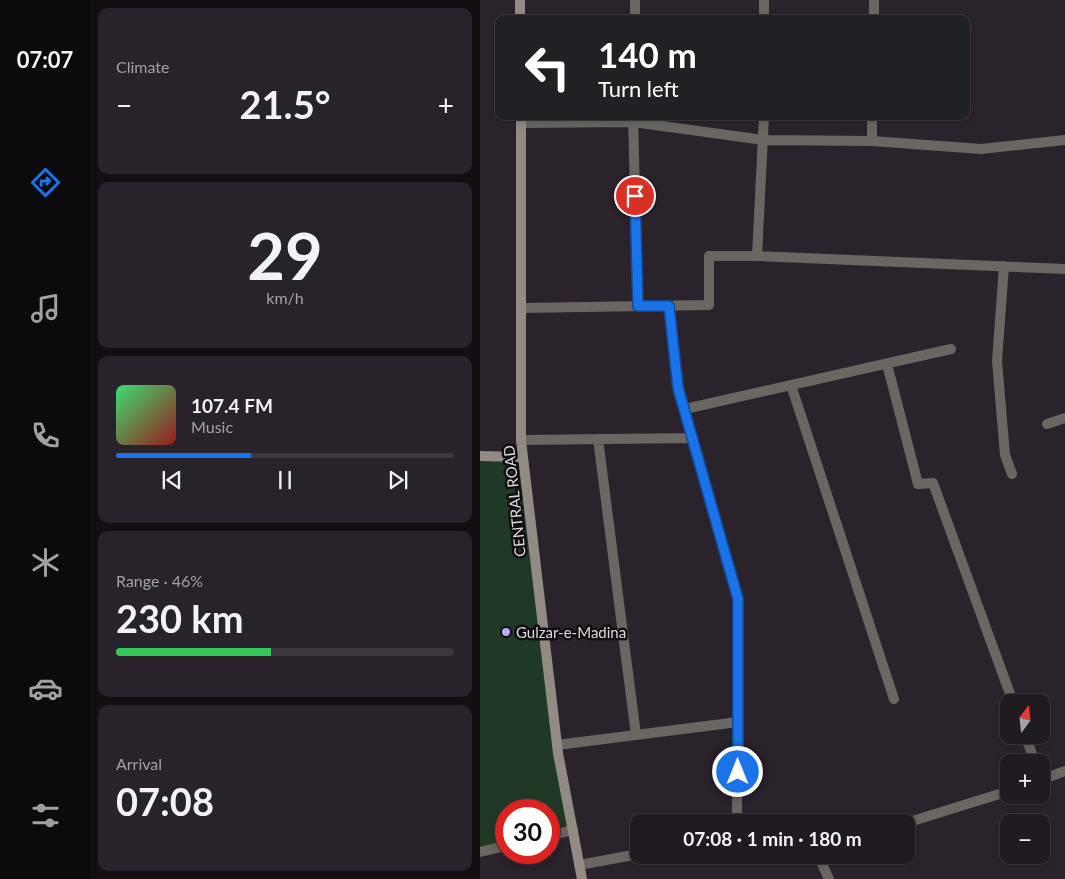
<!DOCTYPE html>
<html lang="en">
<head>
<meta charset="utf-8">
<style>
  body { margin:0; font-family:Lato,sans-serif; background:#28232a; color:#f1f3f6; height:100vh; display:flex; flex-direction:column; font-size:19px; white-space:nowrap }
  * { box-sizing:border-box; margin:0 }
  p { font-size:16px; color:#a2a1a5 }
  .icon { flex:none; width:28px; height:28px; fill:none; stroke:currentColor; stroke-width:2; stroke-linecap:round; stroke-linejoin:round }
  .map { position:relative; flex:1; overflow:hidden }
  .drawer { display:flex; flex-direction:column; gap:8px; padding:8px; background:#120e12; width:390px }
  .drawer>* { flex:none }
  .top-card { position:absolute; left:15px; top:15px; width:475px; height:105px; border-radius:10px; box-shadow:0 2px 8px #0003,0 0 0 1px #3d383f; background:#202124; color:#fff; overflow:hidden }
  .needle { width:32px; rotate:15deg }
  .fabs { position:absolute; left:520px; top:694px; display:grid; gap:10px }
  .fabs a { display:grid; place-items:center; width:50px; height:50px; border-radius:10px; background:#201a21; box-shadow:0 2px 8px #0003,0 0 0 1px #3d383f; font-size:25px }
  .speed { position:absolute; left:15px; top:799px; display:flex; gap:10px; font-size:25px; font-weight:700; text-align:center }
  .speed>* { display:grid; place-content:center; width:65px; height:65px; border-radius:50%; background:#201a21; box-shadow:0 2px 8px #0003,0 0 0 1px #3d383f; line-height:1 }
  .speed .limit { border:8px solid #d22; background:#fff; color:#111 }
  .pin { position:absolute; display:grid; place-items:center; width:42px; height:42px; color:#fff; margin:-21px; border:2px solid #fff; border-radius:50%; box-shadow:0 1px 5px #0007 }
  .me { position:absolute; width:55px; margin:-28px; rotate:0deg; stroke-linejoin:round; filter:drop-shadow(0 0 4px #0008) }
  .turn { display:flex; align-items:center; gap:18px; height:105px; padding:0 20px; font-size:22px }
  .turn .icon { width:65px; height:65px; stroke-width:2.5 }
  .turn b { display:block; font-size:35px; line-height:42px }
  .big { font-size:38px; font-weight:700; line-height:1.1 }
  .drawer .tile { flex:1; display:flex; flex-direction:column; justify-content:center; gap:8px; min-width:0; padding:0 18px; border-radius:10px; background:#28232a }
  .drawer .dial { align-items:center; gap:0 }
  .dial b { font-size:65px; line-height:1 }
  .song { display:flex; align-items:center; gap:15px }
  .cover { width:60px; height:60px; border-radius:8px; background:linear-gradient(135deg,hsl(140 70% 55%),hsl(0 70% 35%)) }
  .played { height:5px; border-radius:2px; background:linear-gradient(90deg,#1a73e8 40%,#3d383f 40%) }
  .keys { display:flex; justify-content:space-around; direction:ltr }
  .heat { display:flex; justify-content:space-between; align-items:center; font-size:28px; direction:ltr }
  .charge { height:8px; border-radius:4px; background:linear-gradient(90deg,#34c759 46%,#3d383f 0) }
  .trip { position:absolute; left:150px; top:814px; width:285px; height:50px; border-radius:10px; background:#201a21; box-shadow:0 2px 8px #0003,0 0 0 1px #3d383f; font-weight:700; line-height:50px; text-align:center }
  main { display:flex; flex:1; min-height:0 }
  .menu { display:flex; flex-direction:column; width:90px; justify-content:space-around; align-items:center; background:#0d0a0d; color:#a2a1a5 }
  .menu .icon { width:35px; height:35px }
  .menu .active { color:#1a73e8 }
  .menu b { font-size:22px; color:#f1f3f6 }
  .map>svg:first-child { display:block }
  .green { fill:#203927 }
  .lines { fill:none; stroke-linecap:round; stroke-linejoin:round }
  .street { stroke:#6a6662; stroke-width:10 }
  .secondary { stroke:#918b83; stroke-width:10 }
  .route-casing { stroke:#114b97; stroke-width:12 }
  .route { stroke:#1a73e8; stroke-width:9 }
  .poi-dot { fill:#bbaaf6; stroke:#110e12; stroke-width:2 }
  .labels { text-anchor:middle; dominant-baseline:central; stroke-width:5; stroke-linejoin:round; paint-order:stroke }
  .street-label { font-size:15px; fill:#ded9de; stroke:#110e12 }
  .poi-label { font-size:15px; fill:#ded9de; stroke:#110e12; text-anchor:start }
</style>
</head>
<body>
<main>
<nav class="menu">
<b>07:07</b>
<svg class="icon active" aria-label="directions" viewBox="0 0 24 24"><path d="M12 3l9 9-9 9-9-9zM9 14v-3h6M13 9l2 2-2 2"/></svg>
<svg class="icon" aria-label="music" viewBox="0 0 24 24"><path d="M9 18V5l10-2v13"/><circle cx="6" cy="18" r="3"/><circle cx="16" cy="16" r="3"/></svg>
<svg class="icon" aria-label="phone" viewBox="0 0 24 24"><path d="M5 4h4l2 5-3 2q2 4 5 5l2-3 5 2v4C11 20 4 13 5 4z"/></svg>
<svg class="icon" aria-label="climate" viewBox="0 0 24 24"><path d="M12 3v18M4 7l16 10M4 17L20 7"/></svg>
<svg class="icon" aria-label="car" viewBox="0 0 24 24"><path d="M5 17H2v-5l4-1 3-4h7l3 4 3 1v5h-3M9 17h6M6 11h13"/><circle cx="7" cy="17" r="2"/><circle cx="17" cy="17" r="2"/></svg>
<svg class="icon" aria-label="filters" viewBox="0 0 24 24"><path d="M4 7h16M4 17h16"/><circle cx="9" cy="7" r="2"/><circle cx="15" cy="17" r="2"/></svg>
</nav>
<section class="drawer">
<div class="tile"><p>Climate</p>
<div class="heat"><a>−</a><b class="big">21.5°</b><a>+</a></div>
</div>
<div class="tile dial"><b>29</b><p>km/h</p></div>
<div class="tile">
<div class="song"><i class="cover"></i><div><b>107.4 FM</b><p>Music</p></div></div>
<div class="played"></div>
<div class="keys"><svg class="icon" aria-label="previous" viewBox="0 0 24 24"><path d="M18 5L8 12l10 7zM5 5v14"/></svg><svg class="icon" aria-label="pause" viewBox="0 0 24 24"><path d="M8 5v14M16 5v14"/></svg><svg class="icon" aria-label="next" viewBox="0 0 24 24"><path d="M6 5l10 7-10 7zM19 5v14"/></svg></div>
</div>
<div class="tile"><p>Range · 46%</p><b class="big">230 km</b><div class="charge"></div></div>
<div class="tile"><p>Arrival</p><b class="big">07:08</b></div>
</section>
<div class="map">
<svg width="585" height="879" viewBox="0 0 585 879">
  <rect width="100%" height="100%" fill="#2b232c"/>
  <path class="green" d="M0,456L43,457L93,830L69,836V810H26V846L0,853Z"/>
  <g class="lines">
    <path class="street" d="M155,19V0
      M284,19V0
      M394,19V0
      M284,116L277,256L585,269
      M153,117L158,306
      M41,123L153,122L284,140L392,141L501,149L585,140
      M392,141V116
      M524,266L517,361L525,455L532,474
      M189,306L199,388L258,599L257,822
      M41,308L229,305V256H277
      M407,364L438,484L453,483L533,702
      M311,385L414,699
      M205,409L471,349
      M567,424L585,418
      M118,439L156,735
      M41,440L213,438
      M545,735L555,762
      M77,745L258,722
      M561,780L585,771
      M426,823L529,791
      M69,836L93,830
      M0,852L26,846
      M338,855L349,879
      M99,865L159,854"/>
    <path class="secondary" d="M40,0V19
      M41,116V440L78,753L102,879
      M0,456L43,457"/>
  </g>
  <g class="lines">
    <g class="route-casing">
      <path id="route" d="M155,196L158,306H189L198,388L258,599V772"/>
    </g>
    <use href="#route" class="route"/>
  </g>
  <circle class="poi-dot" cx="26" cy="632" r="5"/>
  <g class="labels">
    <g class="street-label">
      <text transform="translate(34 501) rotate(-96)">CENTRAL ROAD</text>
    </g>
    <g class="poi-label">
      <text x="36" y="632">Gulzar-e-Madina</text>
    </g>
  </g>
</svg>
<div class="fabs">
<a><svg class="needle" viewBox="-14 -14 28 28"><path d="M0-13l5 13h-10z" fill="#e53935"/><path d="M0 13l5-13h-10z" fill="#a2a1a5"/></svg></a>
<a>+</a>
<a>−</a>
</div>
<div class="speed"><div class="limit">30</div></div>
<div class="pin" style="left:155px;top:196px;background:#d93025"><svg class="icon" aria-label="arrive" viewBox="0 0 24 24"><path d="M6 21V4h12l-3 4 3 4H6"/></svg></div>
<svg class="me" style="left:258px;top:772px" viewBox="-20 -20 40 40"><circle r="17" fill="#1a73e8" stroke="#fff" stroke-width="3"/><path d="M0-11L8 9 0 5-8 9z" fill="#fff"/></svg>
<div class="trip">07:08 · 1 min · 180 m</div>
<div class="top-card">
<div class="turn"><svg class="icon" aria-label="left" viewBox="0 0 24 24"><path d="M17 20v-9H6M10 6l-5 5 5 5"/></svg><div><b>140 m</b>Turn left</div></div>
</div>
</div>
</main>
</body>
</html>
